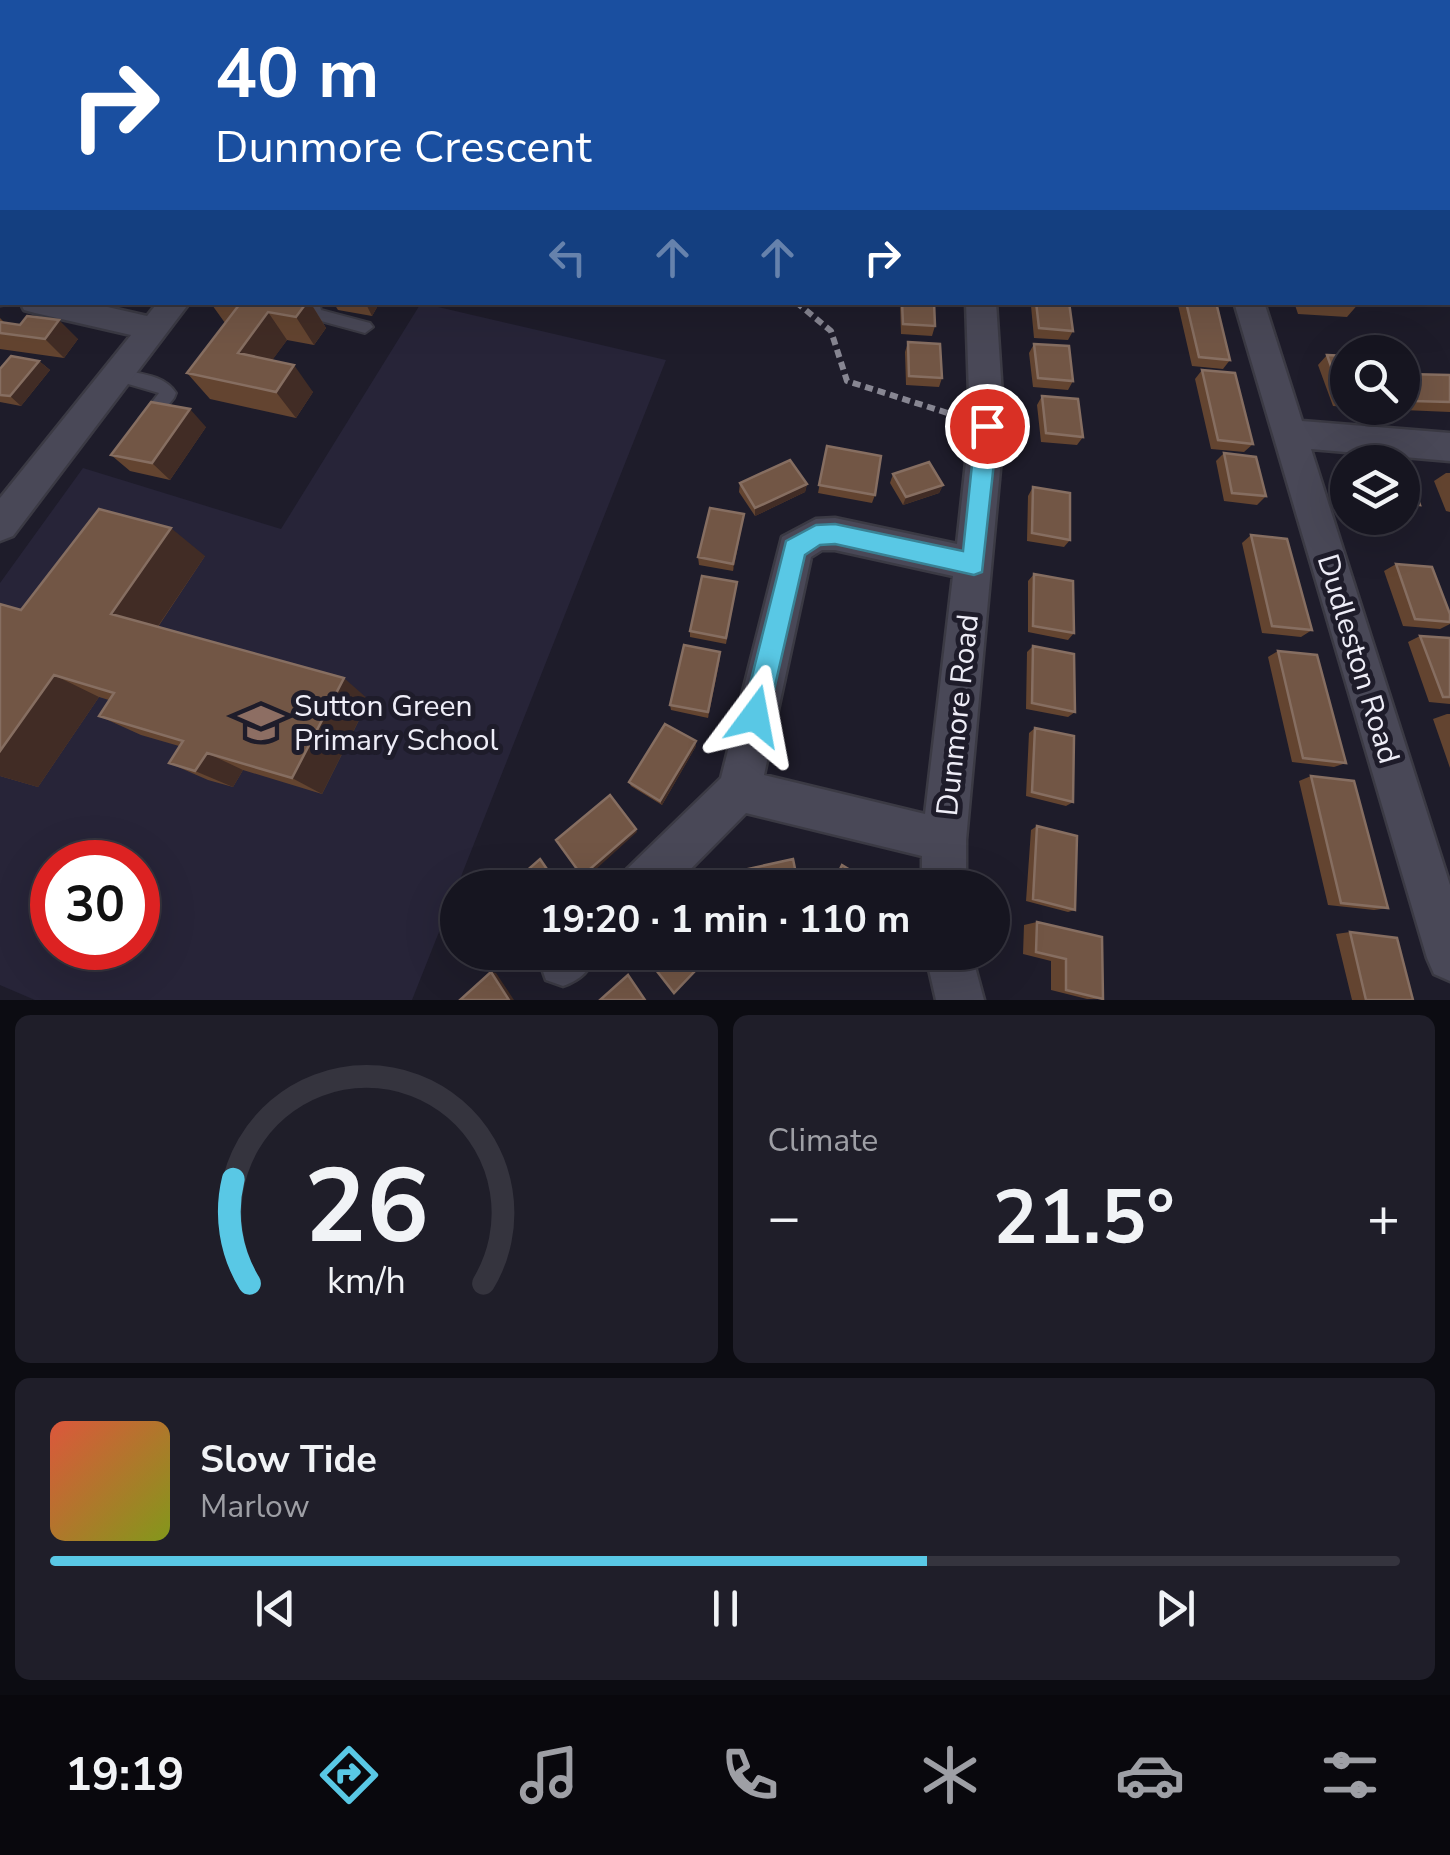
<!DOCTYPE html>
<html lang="en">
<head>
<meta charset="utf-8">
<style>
  body { margin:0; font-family:"Nunito Sans",sans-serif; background:#1f1e29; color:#f1f3f6; height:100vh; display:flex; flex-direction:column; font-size:38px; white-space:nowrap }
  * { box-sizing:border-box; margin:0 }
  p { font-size:32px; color:#9e9fa5 }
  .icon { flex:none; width:55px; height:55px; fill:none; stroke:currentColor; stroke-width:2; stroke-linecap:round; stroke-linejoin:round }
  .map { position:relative; height:1000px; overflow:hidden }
  .side { display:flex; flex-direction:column; gap:15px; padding:15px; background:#0c0c12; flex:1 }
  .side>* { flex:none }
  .top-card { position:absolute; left:0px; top:0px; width:1450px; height:305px; box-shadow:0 10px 40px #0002,0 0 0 2px #35343e; background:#1a4fa0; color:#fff; overflow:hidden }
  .buttons { position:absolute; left:1330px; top:335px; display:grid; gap:20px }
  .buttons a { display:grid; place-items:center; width:90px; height:90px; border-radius:50%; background:#161520; box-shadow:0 10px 40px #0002,0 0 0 2px #35343e; font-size:50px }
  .speed { position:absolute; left:30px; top:840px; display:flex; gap:20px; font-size:50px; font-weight:700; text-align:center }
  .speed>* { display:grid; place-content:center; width:130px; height:130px; border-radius:50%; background:#161520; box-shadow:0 10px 40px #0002,0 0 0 2px #35343e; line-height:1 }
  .speed .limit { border:15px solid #d22; background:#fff; color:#111 }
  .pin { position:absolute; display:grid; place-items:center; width:85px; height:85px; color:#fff; margin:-42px; border:5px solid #fff; border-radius:50%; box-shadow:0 2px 10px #0007 }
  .me { position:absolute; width:110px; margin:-55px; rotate:13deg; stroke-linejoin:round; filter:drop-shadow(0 0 8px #0008) }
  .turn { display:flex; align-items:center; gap:35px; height:210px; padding:0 50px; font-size:45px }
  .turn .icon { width:130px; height:130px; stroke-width:2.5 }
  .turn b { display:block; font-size:70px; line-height:85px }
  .lanes { display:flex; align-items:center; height:95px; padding:0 50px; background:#0003; justify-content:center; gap:50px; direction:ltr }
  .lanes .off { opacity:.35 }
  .big { font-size:75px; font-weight:700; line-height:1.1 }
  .side .card { flex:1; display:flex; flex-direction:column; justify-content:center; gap:15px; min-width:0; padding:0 35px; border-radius:15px; background:#1f1e29 }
  .side .dial { align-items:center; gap:0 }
  .dial svg { height:260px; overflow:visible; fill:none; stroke:#35343e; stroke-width:7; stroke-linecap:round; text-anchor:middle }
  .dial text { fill:#f1f3f6; stroke:none }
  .song { display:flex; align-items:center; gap:30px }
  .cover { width:120px; height:120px; border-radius:15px; background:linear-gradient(135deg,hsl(10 70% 55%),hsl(70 70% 35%)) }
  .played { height:10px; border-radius:5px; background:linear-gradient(90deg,#59c8e5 65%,#35343e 65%) }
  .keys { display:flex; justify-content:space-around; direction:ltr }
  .heat { display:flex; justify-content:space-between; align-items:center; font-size:55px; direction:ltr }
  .side .tiles { flex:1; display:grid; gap:15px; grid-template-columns:1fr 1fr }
  .card:last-child { grid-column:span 2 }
  .trip { position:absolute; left:440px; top:870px; width:570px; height:100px; border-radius:50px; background:#161520; box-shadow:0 10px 40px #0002,0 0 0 2px #35343e; font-weight:700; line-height:100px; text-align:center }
  .tabs { display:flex; height:160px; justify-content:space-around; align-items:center; background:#09080d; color:#9e9fa5 }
  .tabs .icon { width:70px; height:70px }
  .tabs .current { color:#59c8e5 }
  .tabs b { font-size:45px; color:#f1f3f6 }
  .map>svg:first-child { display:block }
  .built { fill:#272438; fill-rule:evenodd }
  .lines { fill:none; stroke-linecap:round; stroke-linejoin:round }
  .lane-casing { stroke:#3b3a44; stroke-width:4 }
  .street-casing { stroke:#3b3a44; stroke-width:5 }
  .path { stroke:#878692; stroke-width:6; stroke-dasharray:8 5; stroke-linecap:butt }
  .lane { fill:#494857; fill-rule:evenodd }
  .street { fill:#494857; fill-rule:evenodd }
  .wall { fill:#634430 }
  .shaded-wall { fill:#412c25 }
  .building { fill:#725645; stroke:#866e61; stroke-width:2.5 }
  .route { fill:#59c8e5; stroke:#3a8295; stroke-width:2.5 }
  .labels { text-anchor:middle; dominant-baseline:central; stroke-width:10; stroke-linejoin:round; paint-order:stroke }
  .street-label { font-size:30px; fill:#eeedf7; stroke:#1e1c2a }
  .poi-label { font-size:30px; fill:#eeedf7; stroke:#1e1c2a; text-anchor:start }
</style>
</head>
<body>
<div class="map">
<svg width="1450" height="1000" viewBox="0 0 1450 1000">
  <rect width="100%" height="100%" fill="#1e1c2a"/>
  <path class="built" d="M421,303L666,360L412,1000H35L0,985V583L83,468L281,529ZM52,862H138V948H52Z"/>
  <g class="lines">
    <g class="lane-casing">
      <path id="lane" d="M304,302H319L321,310L370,323L373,327L365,333L310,318Z
        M117,369C139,374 164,374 176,393L174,398L153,424L147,426L139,419L159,393L111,379L109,375Z"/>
    </g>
    <g class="street-casing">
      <path id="street" d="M251,0H286L287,2H253Z
        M588,0H610V2H588Z
        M789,0H811V2H789Z
        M1049,0H1071L1072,2H1050Z
        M1242,0H1264L1265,2H1243Z
        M0,75H2V90H0Z
        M0,283L2,302L13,303L0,305Z
        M20,302H86L147,316L158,302H190L13,536L0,541V498L131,335L35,313L24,310Z
        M966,302H996L1004,426L966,840V888H922V856L746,813L672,888H618L624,872L721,778L782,537L816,519L835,518L957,544L970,426ZM822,550H835L953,576L925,814L764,775L811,557Z
        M1234,302H1264L1302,421L1450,433V461L1311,449L1450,885V981L1434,974L1427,958Z
        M544,952H597C589,971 582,979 563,986L546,980L540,963Z
        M925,952H971L984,1000H936Z"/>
    </g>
    <path class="path" d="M796,302L831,331L847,381L957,416"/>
    <use href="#lane" class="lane"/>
    <use href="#street" class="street"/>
  </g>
  <path class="wall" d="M530,0H556L555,2H530Z
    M637,0H663L662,2H637Z
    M832,0H857L873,2H832Z
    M1088,0H1115L1114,2H1089Z
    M1196,0H1228L1226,2H1197Z
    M1291,0H1326L1325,2H1292Z
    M1396,0H1427L1425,2H1397Z
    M1448,44H1450V93L1448,92Z
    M1448,93H1450V121H1448Z
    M2,195V244L0,243V197Z
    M210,302H310L326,328L314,345L287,340L272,360L313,392L296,418L210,399L187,373L225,323Z
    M333,302H380L372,316L338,310Z
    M900,302H934L935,326L932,336L901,334Z
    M1033,302H1069L1073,331L1068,340L1034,338L1031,306Z
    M1179,302H1216L1230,360L1223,369L1192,366L1178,305Z
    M1294,302H1360L1347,317L1298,314Z
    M0,318L5,323L78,339L64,358L0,349Z
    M908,342L942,378L939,387L906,385L905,352Z
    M1034,344L1073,381L1068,390L1033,387L1029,353Z
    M1327,355L1348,359V407L1333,406L1318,365Z
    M39,361L50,370L21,406L0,402V369Z
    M1202,370L1253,444L1244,452L1211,449L1195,379Z
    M1402,372L1407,374L1450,375V412L1403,410Z
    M1042,396L1083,437L1077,445L1041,442L1037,405Z
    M1356,408H1398L1394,411Z
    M206,427L170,480L130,471L111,455Z
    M827,446L875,495L872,503L818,493Z
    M1224,453L1266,496L1257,505L1224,501L1216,461Z
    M1446,473H1450V512L1446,511L1434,481Z
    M893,474L943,485L939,493L903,505L890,483Z
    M1402,474L1420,505L1409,513L1402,512Z
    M740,483L807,484L805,492L755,516L739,492Z
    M1033,487L1070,540L1064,547L1027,541L1028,496Z
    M744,514L733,571L699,565L698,557Z
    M1251,535L1312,630L1301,637L1262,633L1242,543Z
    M205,556L158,627L369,700L322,794L243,770L233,787L208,780L169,763L179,746L141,735L99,716L109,700L99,697L38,787L0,776V604L21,610Z
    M1396,564L1450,614V624L1440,629L1403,626L1384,571Z
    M1034,574L1074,633L1068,640L1028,632V581Z
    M737,582L726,644L690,637V631Z
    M1420,636L1450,638V704L1429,702L1408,642Z
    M1033,646L1075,712L1068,717L1026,709L1027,652Z
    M1278,651L1346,763L1334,767L1292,762L1268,657Z
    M720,658L708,718L671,710L670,705Z
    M1447,714H1450V768L1433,719Z
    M1035,728L1073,802L1066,806L1026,796L1029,733Z
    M696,746L662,805L631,786L629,782Z
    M1311,776L1388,908L1374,910L1328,905L1299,781Z
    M1037,826L1075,910L1068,912L1026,901L1031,830Z
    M1037,922L1103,999H1087L1051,990V961L1023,954L1024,925Z
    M1350,932L1413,1000H1352L1336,934Z"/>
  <path class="shaded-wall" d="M28,0H48L50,2H24Z
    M307,302H310L326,328L314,345L296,317Z
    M365,302H380L372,316Z
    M268,312L287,340L258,380L238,353Z
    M59,320L78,339L64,358L45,339Z
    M39,361L50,370L21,406L10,396Z
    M294,365L313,392L296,418L276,392Z
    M190,409L206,427L170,480L152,463Z
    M807,484L805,492L755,516V508Z
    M943,485L939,493L903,505L906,497Z
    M744,514L743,522L733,571V564Z
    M171,528L205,556L150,638L111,614Z
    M720,652V658L708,718V712Z
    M54,675L99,697L38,787L0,776V751Z
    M344,678L369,700L322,794L292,778Z
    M696,741V746L662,805L660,801Z
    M207,753L243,770L233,787L195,771Z
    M636,829L637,832L585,879L582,876Z
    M491,972L496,973L514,1000H509Z"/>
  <path class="building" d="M4,0H29L24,2H0Z
    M169,0H190L186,2H175Z
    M423,0H446L444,2H421Z
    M729,0H753V2H729Z
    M1007,0H1032L1033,2H1008Z
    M1448,44H1450V59H1448Z
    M0,105H2V122L0,121Z
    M2,195V227L0,226V197Z
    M228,302H307L296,317L268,312L238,353L294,365L276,392L187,373L239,305Z
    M902,302H934L935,326L903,324Z
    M1036,302H1069L1073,331L1039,328Z
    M1186,302H1216L1230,360L1199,357Z
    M27,316L59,320L45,339L0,333V322L20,325Z
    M908,342L940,344L942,378L909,376Z
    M1034,344L1069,346L1073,381L1038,378Z
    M1327,355L1347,356L1348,397H1342Z
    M11,356L39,361L10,396L0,395V369Z
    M1202,370L1235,373L1253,444L1218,440Z
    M1402,372H1407L1415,393L1402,392Z
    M1407,374L1450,375V402L1413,401L1411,396L1415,393Z
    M1042,396L1078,399L1083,437L1046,433Z
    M151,402L190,409L152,463L111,455Z
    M827,446L881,456L875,495L819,485Z
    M1224,453L1256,457L1266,496L1232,493Z
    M790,460L807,484L755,508L740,483Z
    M929,462L943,485L906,497L893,474Z
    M1402,474H1409L1420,505L1402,503Z
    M1033,487L1070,493V540L1032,533Z
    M710,508L744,514L733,564L698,557Z
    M99,509L171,528L111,614L344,678L292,778L207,753L195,771L169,763L183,741L99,716L114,693L54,675L0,751V604L21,610Z
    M1251,535L1287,539L1312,630L1272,626Z
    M1396,564L1432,567L1450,614V622L1415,619Z
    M1034,574L1073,581L1074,633L1033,626Z
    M702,576L737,582L726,638L690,631Z
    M1420,636L1450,638V697H1443Z
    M684,645L720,652L708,712L670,705Z
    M1033,646L1074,654L1075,712L1032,703Z
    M1278,651L1317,655L1346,763L1303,758Z
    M665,724L696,741L660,801L629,782Z
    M1035,728L1074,736L1073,802L1032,792Z
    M1311,776L1354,781L1388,908L1341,903Z
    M610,795L636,829L582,876L556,840Z
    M1037,826L1077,836L1075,910L1033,899Z
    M540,859L560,888H507Z
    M793,859L799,888H733L730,873Z
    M842,865L876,886L875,888H831Z
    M1037,922L1102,937L1103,999L1066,990V959L1036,952Z
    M1350,932L1397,938L1413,1000H1366Z
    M651,952H713L674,993L646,957Z
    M491,972L509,1000H460Z
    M628,975L645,1000H600Z"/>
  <path class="route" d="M987,417L998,426L982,572L974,575L835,544L820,545L805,555L768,716L764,725L755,729L746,725L742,716L786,541L816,525L835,524L963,551L976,426Z"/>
  <defs>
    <g id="school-bare" transform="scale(3.45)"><path d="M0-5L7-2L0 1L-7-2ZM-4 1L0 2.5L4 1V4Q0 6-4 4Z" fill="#8d6e63" stroke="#1e1c2a" stroke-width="2.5" paint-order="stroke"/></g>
  </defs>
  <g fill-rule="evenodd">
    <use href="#school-bare" x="261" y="723"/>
  </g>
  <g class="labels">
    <g class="street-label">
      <text transform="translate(1358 659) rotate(73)">Dudleston Road</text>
      <text transform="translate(958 715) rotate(-84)">Dunmore Road</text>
    </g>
    <g class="poi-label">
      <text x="294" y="706">Sutton Green<tspan x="294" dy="34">Primary School</tspan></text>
    </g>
  </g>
</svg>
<div class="buttons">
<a><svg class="icon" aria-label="search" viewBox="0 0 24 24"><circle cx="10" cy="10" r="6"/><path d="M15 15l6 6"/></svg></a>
<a><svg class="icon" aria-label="layers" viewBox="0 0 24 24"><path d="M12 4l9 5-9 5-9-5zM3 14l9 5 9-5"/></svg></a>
</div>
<div class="speed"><div class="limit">30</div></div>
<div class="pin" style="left:987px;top:426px;background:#d93025"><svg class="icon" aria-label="arrive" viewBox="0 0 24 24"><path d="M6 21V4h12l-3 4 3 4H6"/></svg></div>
<svg class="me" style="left:755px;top:716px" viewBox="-20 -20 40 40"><path d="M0-17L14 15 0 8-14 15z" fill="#59c8e5" stroke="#fff" stroke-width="4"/></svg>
<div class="trip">19:20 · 1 min · 110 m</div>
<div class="top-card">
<div class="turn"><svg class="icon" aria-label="right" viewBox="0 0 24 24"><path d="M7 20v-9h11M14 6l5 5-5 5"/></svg><div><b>40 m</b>Dunmore Crescent</div></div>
<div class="lanes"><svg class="icon off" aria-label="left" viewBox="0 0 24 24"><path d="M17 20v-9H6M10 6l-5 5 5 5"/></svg><svg class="icon off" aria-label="ahead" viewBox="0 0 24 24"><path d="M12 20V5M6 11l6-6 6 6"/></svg><svg class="icon off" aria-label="ahead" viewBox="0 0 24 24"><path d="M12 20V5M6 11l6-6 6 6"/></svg><svg class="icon" aria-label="right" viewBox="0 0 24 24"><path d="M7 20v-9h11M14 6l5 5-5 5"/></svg></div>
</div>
</div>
<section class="side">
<div class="tiles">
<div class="card dial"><svg viewBox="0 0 100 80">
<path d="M14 69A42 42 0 1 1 86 69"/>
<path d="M14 69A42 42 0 0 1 9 37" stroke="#59c8e5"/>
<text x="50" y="56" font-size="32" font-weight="700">26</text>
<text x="50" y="72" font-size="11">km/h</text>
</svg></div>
<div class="card"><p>Climate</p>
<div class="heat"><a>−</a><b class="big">21.5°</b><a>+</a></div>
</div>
<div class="card">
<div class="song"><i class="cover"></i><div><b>Slow Tide</b><p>Marlow</p></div></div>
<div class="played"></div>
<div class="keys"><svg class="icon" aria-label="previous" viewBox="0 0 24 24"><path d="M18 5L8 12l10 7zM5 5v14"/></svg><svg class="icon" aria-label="pause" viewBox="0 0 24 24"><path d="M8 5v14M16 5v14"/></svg><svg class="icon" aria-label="next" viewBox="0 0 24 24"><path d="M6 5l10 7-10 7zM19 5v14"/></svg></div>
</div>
</div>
</section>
<nav class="tabs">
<b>19:19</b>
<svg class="icon current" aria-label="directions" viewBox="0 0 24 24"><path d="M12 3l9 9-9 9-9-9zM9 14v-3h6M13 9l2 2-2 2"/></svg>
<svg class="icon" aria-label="music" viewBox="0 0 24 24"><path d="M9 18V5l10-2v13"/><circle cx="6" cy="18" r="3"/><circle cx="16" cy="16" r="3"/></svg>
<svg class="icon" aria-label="phone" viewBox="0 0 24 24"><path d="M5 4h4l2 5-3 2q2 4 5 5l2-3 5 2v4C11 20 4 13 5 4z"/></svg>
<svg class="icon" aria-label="climate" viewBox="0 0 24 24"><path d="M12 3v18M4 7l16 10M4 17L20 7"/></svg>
<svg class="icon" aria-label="car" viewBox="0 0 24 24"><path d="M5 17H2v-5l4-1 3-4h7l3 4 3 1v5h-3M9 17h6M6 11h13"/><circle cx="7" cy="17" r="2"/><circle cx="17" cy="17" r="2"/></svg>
<svg class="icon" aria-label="filters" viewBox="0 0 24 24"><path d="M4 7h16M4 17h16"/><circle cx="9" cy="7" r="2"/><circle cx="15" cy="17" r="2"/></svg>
</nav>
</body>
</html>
